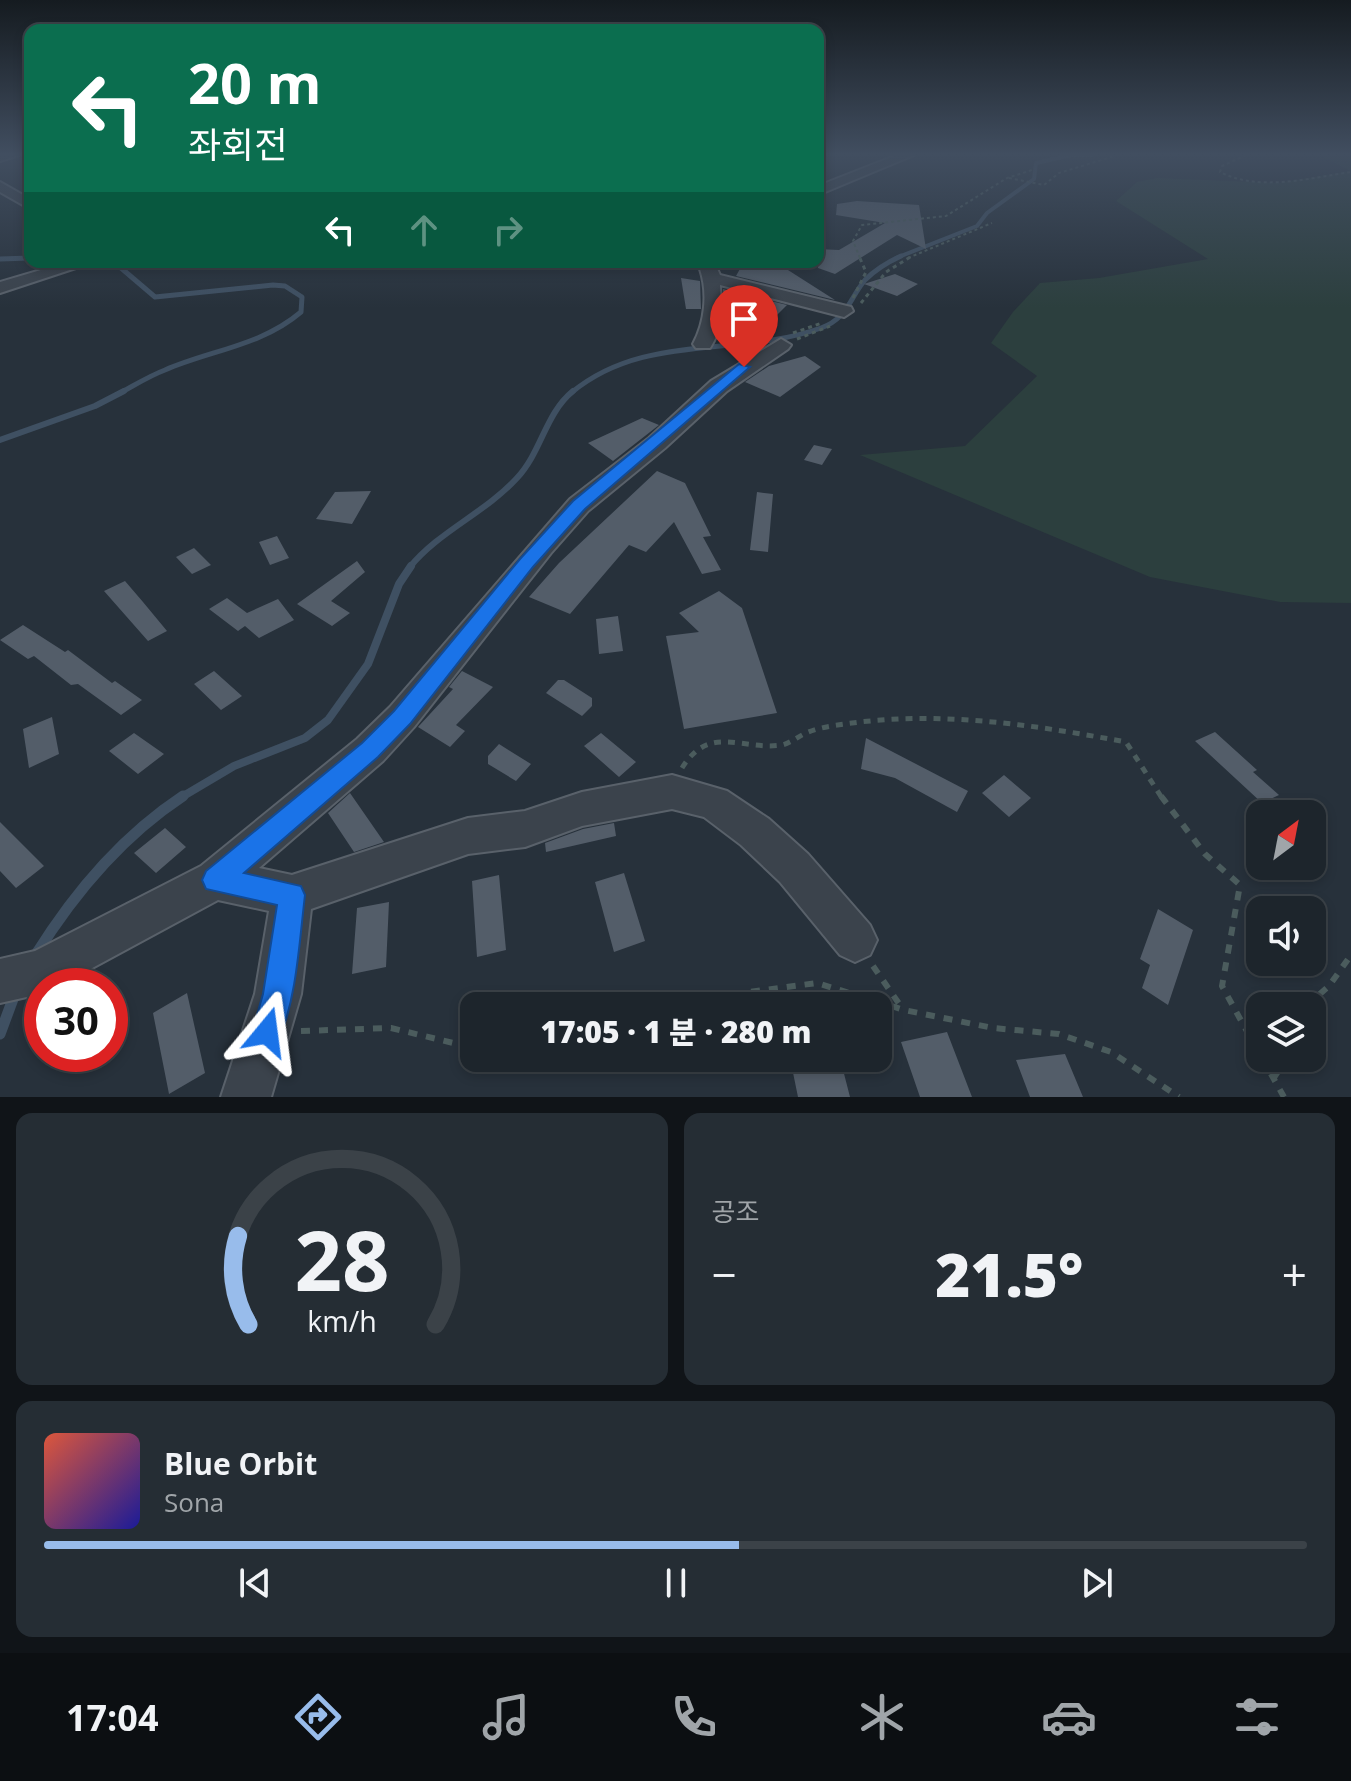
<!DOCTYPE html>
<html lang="ko">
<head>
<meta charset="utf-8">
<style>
  body { margin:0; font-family:"Open Sans","Noto Sans KR",sans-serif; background:#252d34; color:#f1f3f6; height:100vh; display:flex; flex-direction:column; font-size:30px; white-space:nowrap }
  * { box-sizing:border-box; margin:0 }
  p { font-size:26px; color:#a0a5a9 }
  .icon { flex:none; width:44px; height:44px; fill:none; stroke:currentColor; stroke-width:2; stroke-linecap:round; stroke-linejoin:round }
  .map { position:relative; height:1097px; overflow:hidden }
  .details { display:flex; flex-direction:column; gap:16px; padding:16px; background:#101418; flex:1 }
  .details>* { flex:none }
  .banner { position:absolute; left:24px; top:24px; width:800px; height:244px; border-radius:16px; box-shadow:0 4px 12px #0003,0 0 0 2px #3b4248; background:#0b6e4f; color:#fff; overflow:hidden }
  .needle { width:52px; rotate:32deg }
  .controls { position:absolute; left:1246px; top:800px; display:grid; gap:16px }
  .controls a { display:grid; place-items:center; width:80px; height:80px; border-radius:16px; background:#1d252c; box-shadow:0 4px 12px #0003,0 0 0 2px #3b4248; font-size:40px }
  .speed { position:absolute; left:24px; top:968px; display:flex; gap:16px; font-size:40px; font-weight:700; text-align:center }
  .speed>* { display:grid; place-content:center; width:104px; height:104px; border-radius:50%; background:#1d252c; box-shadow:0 4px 12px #0003,0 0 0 2px #3b4248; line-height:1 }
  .speed .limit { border:12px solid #d22; background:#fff; color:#111 }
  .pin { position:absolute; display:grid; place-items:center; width:68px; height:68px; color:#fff; margin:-82px -34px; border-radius:50% 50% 50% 0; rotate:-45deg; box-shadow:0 0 8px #0007 }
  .pin .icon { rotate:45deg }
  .me { position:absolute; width:88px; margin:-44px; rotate:16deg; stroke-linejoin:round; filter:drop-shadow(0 0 6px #0008) }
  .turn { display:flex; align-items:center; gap:28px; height:168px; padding:0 32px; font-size:36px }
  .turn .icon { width:104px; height:104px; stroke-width:2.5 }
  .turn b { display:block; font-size:56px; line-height:68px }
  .lanes { display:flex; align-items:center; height:76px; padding:0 32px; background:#0003; justify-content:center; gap:40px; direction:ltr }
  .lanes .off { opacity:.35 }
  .big { font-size:60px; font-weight:800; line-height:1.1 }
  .details .tile { flex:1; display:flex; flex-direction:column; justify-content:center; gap:12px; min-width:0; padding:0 28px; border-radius:16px; background:#252d34 }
  .details .dial { align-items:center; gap:0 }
  .dial svg { height:208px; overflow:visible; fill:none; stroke:#3b4248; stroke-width:7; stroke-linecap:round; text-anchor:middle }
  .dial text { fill:#f1f3f6; stroke:none }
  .song { display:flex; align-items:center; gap:24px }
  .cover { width:96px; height:96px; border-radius:12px; background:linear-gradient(135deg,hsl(10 70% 55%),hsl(240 70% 35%)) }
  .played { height:8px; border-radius:4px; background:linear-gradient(90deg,#98bceb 55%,#3b4248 55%) }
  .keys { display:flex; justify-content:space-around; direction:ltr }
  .heat { display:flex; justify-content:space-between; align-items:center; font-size:44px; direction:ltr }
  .details .tiles { flex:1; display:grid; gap:16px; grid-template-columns:1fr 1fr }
  .tile:last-child { grid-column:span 2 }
  .trip { position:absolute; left:460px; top:992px; width:432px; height:80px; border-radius:16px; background:#1d252c; box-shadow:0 4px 12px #0003,0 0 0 2px #3b4248; font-weight:800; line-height:80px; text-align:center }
  .tabs { display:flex; height:128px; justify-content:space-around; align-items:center; background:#0c0f12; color:#a0a5a9 }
  .tabs .icon { width:56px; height:56px }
  .tabs .active { color:#98bceb }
  .tabs b { font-size:36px; color:#f1f3f6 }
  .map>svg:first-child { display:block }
  .green { fill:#2c3f3e }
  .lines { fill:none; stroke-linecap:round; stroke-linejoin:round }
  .stream-far4 { stroke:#3f5062; stroke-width:4 }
  .stream-far3 { stroke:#3f5062; stroke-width:5 }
  .stream-far2 { stroke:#3f5062; stroke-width:6 }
  .stream-far1 { stroke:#3f5062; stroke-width:8 }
  .stream { stroke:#3f5062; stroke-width:11 }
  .building { fill:#535d69 }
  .minor-casing { stroke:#59616a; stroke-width:4 }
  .path-far3 { stroke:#4b5c5d; stroke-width:2; stroke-dasharray:3 3; stroke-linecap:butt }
  .path-far2 { stroke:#4b5c5d; stroke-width:3; stroke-dasharray:4 4; stroke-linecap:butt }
  .path-far1 { stroke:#4b5c5d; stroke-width:5; stroke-dasharray:7 7; stroke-linecap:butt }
  .path { stroke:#4b5c5d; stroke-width:6; stroke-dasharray:9 9; stroke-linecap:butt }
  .minor { fill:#3b434c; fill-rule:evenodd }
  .route { fill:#1a73e8; stroke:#114b97; stroke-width:2 }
</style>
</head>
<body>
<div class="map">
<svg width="1351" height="1097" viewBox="0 0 1351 1097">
  <rect width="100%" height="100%" fill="#27313b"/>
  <path class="green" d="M1319,155H1351V603L1280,602L1150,577L860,455L965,446L1037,376L991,343L1013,312L1040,283L1099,278L1208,259L1116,201L1137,182L1158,178L1278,183L1350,171Z"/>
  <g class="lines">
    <path class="stream-far4" d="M16,258H30
      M896,258L977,226L987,213L1034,179L1036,163L1072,155H1093"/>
    <path class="stream-far3" d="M0,259L30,258
      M114,262L155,297L273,285L285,286L302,297L301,312C261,346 211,350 165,370C149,376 135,385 120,393
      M571,393C644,332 737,358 821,328C848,318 849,299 865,280C875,270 888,262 901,256"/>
    <path class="stream-far2" d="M0,440L95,406L124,391
      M409,568C439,531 485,513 517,478C542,451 545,414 573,391"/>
    <path class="stream-far1" d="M180,798L234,766L305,738L328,720L368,664L399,584L411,566"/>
    <path class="stream" d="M35,956C74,893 121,837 183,796
      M0,1034L16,991"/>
  </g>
  <path class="building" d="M857,201L919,205L926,249L897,235L835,274L818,268V249L839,250L885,223L836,215L837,204Z
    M768,262L777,263L835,300L736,276L741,267L764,270Z
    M895,274L918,284L897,296L864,284Z
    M681,278L700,281L701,309H686Z
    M723,289L787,305L763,329L724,309Z
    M805,356L821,367L780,397L745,382L769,366Z
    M642,418L659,425L613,461L588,443Z
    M814,445L832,449L822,465L804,460Z
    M657,471L685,483L711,536L703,537L721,570L702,574L674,522L646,552L629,545L570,614L529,597L559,563Z
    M371,491L352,524L316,519L335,492Z
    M757,492L773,494L768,552L750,550Z
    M277,536L289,558L270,565L259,542Z
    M194,548L211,565L192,574L176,557Z
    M357,561L365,572L331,601L350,613L332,626L297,604Z
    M125,581L143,602L167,631L148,641L104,591Z
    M719,591L742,608L777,713L684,729L666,636L699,632L679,613Z
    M227,598L247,613L278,599L294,620L259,638L245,626L238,631L209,609Z
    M618,616L623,651L599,654L596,619Z
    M23,625L65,652L68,650L112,683L115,681L142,700L121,715L78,684L71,685L34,656L28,659L0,640Z
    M214,671L242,696L221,710L194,684Z
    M462,671L493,687L456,725L465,731L450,747L418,727L453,689L449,687Z
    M558,680H564L592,698V706L582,716L546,693Z
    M52,717L59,754L29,768L23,729Z
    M1215,732L1257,770L1253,772L1279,795L1262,803L1195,741Z
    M134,733L164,754L138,774L109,751Z
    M601,733L636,762L619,777L584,746Z
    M866,738L968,791L957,812L895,778L861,769Z
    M499,744L531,764L516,781L488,764V756Z
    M1004,775L1031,798L1009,817L982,793Z
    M350,793L384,842L354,852L328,813Z
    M0,822L44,866L16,888L0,871Z
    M614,823L616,836L546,852L545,843L583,829Z
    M165,828L186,847L156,873L134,853Z
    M624,873L645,941L614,952L595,882Z
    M499,875L506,950L477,957L472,881Z
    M389,902L386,967L352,974L357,908Z
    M1158,909L1193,930L1168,1005L1142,988L1150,965L1140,959Z
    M187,993L205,1073L169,1094L153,1013Z
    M947,1032L972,1097H920L901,1042Z
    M1065,1054L1083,1097H1030L1016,1060Z
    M790,1058H840L850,1097H798Z"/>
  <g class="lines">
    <g class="minor-casing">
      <path id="minor" d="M0,155H19L0,161Z
        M897,155H914L818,195V186Z
        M0,182L30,199V209L0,192Z
        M68,262H94L0,293V282Z
        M686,262H714L720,275L851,307L853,311L844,317L720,285C721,310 724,326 710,348H696L693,344C705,322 708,293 700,269Z
        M781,339L791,345L788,349L727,391L665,448L588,511L551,553L414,727L383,761L259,868L292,875L468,818L525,811L582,792L672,775L727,791L769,819L808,854L870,925L877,940L870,955L855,962L840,955L780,882L741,845L704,817L672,809L582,826L525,847L468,854L311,909L301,994L271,1097H221L255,994L269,911L218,900L59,986H42L40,994L0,1003V959L35,951L201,866L357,739L390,707L570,499L649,438L711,381Z"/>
    </g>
    <path class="path-far3" d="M1246,155L1222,166L1220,172C1259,192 1310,178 1351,172
      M1009,178L1044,185L1059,173L1118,155
      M860,258L853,241L862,225L946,216L1007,178L1032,170
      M908,258L992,223"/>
    <path class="path-far2" d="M853,298L866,272L859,256
      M861,303L886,272L912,256
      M793,333L822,323
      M797,339L830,326
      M726,343L756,339"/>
    <path class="path-far1" d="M682,768C710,723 742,751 782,745C790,743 796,738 804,734C816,728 831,726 845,724C939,710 1034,725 1126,742L1162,798"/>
    <path class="path" d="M1161,796L1205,854L1240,885L1222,986L1260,1055
      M873,966L902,1008
      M644,1006L817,983L904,1010L993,1028L1059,1034L1111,1052L1179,1097
      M1306,1006L1329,986L1351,955
      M301,1031L391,1028L474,1048
      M1262,1058L1284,1097
      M1273,1079L1287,1058"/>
    <use href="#minor" class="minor"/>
  </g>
  <linearGradient id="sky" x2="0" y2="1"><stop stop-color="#151b20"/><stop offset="0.5" stop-color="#414e60"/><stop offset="1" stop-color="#414e60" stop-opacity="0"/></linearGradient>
  <rect width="1351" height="308" fill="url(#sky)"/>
  <path class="route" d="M739,364L750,367L585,509L533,567L410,724L378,757L244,873L301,886L305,895C299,945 297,996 278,1043L267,1047L256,1043L252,1032L263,994L277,905L206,889L202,880L206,871L362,743L394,711L520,559L573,501Z"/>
</svg>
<div class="controls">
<a><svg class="needle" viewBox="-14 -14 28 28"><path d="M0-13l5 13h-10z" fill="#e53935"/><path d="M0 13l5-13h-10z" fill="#a0a5a9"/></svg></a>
<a><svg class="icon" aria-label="sound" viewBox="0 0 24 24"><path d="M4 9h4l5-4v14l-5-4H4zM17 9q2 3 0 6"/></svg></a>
<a><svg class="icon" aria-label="layers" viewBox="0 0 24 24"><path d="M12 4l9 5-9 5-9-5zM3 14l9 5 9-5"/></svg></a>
</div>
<div class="speed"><div class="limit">30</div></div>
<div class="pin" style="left:744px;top:367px;background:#d93025"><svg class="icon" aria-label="arrive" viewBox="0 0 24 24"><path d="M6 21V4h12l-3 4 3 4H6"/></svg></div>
<svg class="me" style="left:267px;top:1032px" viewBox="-20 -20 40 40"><path d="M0-17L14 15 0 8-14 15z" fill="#1a73e8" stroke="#fff" stroke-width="4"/></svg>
<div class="trip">17:05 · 1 분 · 280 m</div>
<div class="banner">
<div class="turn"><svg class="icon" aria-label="left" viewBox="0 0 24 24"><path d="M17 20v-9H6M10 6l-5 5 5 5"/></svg><div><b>20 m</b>좌회전</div></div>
<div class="lanes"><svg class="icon" aria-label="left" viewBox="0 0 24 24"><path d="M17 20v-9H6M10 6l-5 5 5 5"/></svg><svg class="icon off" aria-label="ahead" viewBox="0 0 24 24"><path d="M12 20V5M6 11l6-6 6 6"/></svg><svg class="icon off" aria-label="right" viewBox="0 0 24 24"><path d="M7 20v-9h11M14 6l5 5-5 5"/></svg></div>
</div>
</div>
<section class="details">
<div class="tiles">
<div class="tile dial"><svg viewBox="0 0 100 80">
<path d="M14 69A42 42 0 1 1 86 69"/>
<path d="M14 69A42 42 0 0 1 10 35" stroke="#98bceb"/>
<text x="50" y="56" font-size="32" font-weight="700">28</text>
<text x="50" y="72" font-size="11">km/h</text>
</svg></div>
<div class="tile"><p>공조</p>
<div class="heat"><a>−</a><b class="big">21.5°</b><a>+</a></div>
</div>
<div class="tile">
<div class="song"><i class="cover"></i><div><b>Blue Orbit</b><p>Sona</p></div></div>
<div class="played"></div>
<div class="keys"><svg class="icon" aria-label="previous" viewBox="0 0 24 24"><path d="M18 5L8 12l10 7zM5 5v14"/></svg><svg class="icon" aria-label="pause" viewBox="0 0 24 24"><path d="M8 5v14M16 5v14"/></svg><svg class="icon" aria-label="next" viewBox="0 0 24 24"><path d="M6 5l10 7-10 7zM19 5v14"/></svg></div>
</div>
</div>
</section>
<nav class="tabs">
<b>17:04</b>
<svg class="icon active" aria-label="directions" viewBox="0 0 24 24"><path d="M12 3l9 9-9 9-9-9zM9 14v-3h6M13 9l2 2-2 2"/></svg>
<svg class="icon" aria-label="music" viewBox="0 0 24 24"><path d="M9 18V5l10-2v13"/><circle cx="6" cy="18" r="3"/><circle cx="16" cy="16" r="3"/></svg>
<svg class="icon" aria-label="phone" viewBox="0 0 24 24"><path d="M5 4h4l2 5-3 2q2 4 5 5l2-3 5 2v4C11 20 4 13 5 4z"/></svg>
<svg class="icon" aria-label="climate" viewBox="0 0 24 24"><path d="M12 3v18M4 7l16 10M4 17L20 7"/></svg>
<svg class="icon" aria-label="car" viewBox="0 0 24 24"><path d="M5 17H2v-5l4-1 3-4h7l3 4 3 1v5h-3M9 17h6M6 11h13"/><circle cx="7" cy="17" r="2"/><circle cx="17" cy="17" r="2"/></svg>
<svg class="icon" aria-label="filters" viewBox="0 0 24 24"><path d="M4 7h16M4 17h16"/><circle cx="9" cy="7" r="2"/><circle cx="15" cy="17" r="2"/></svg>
</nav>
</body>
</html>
